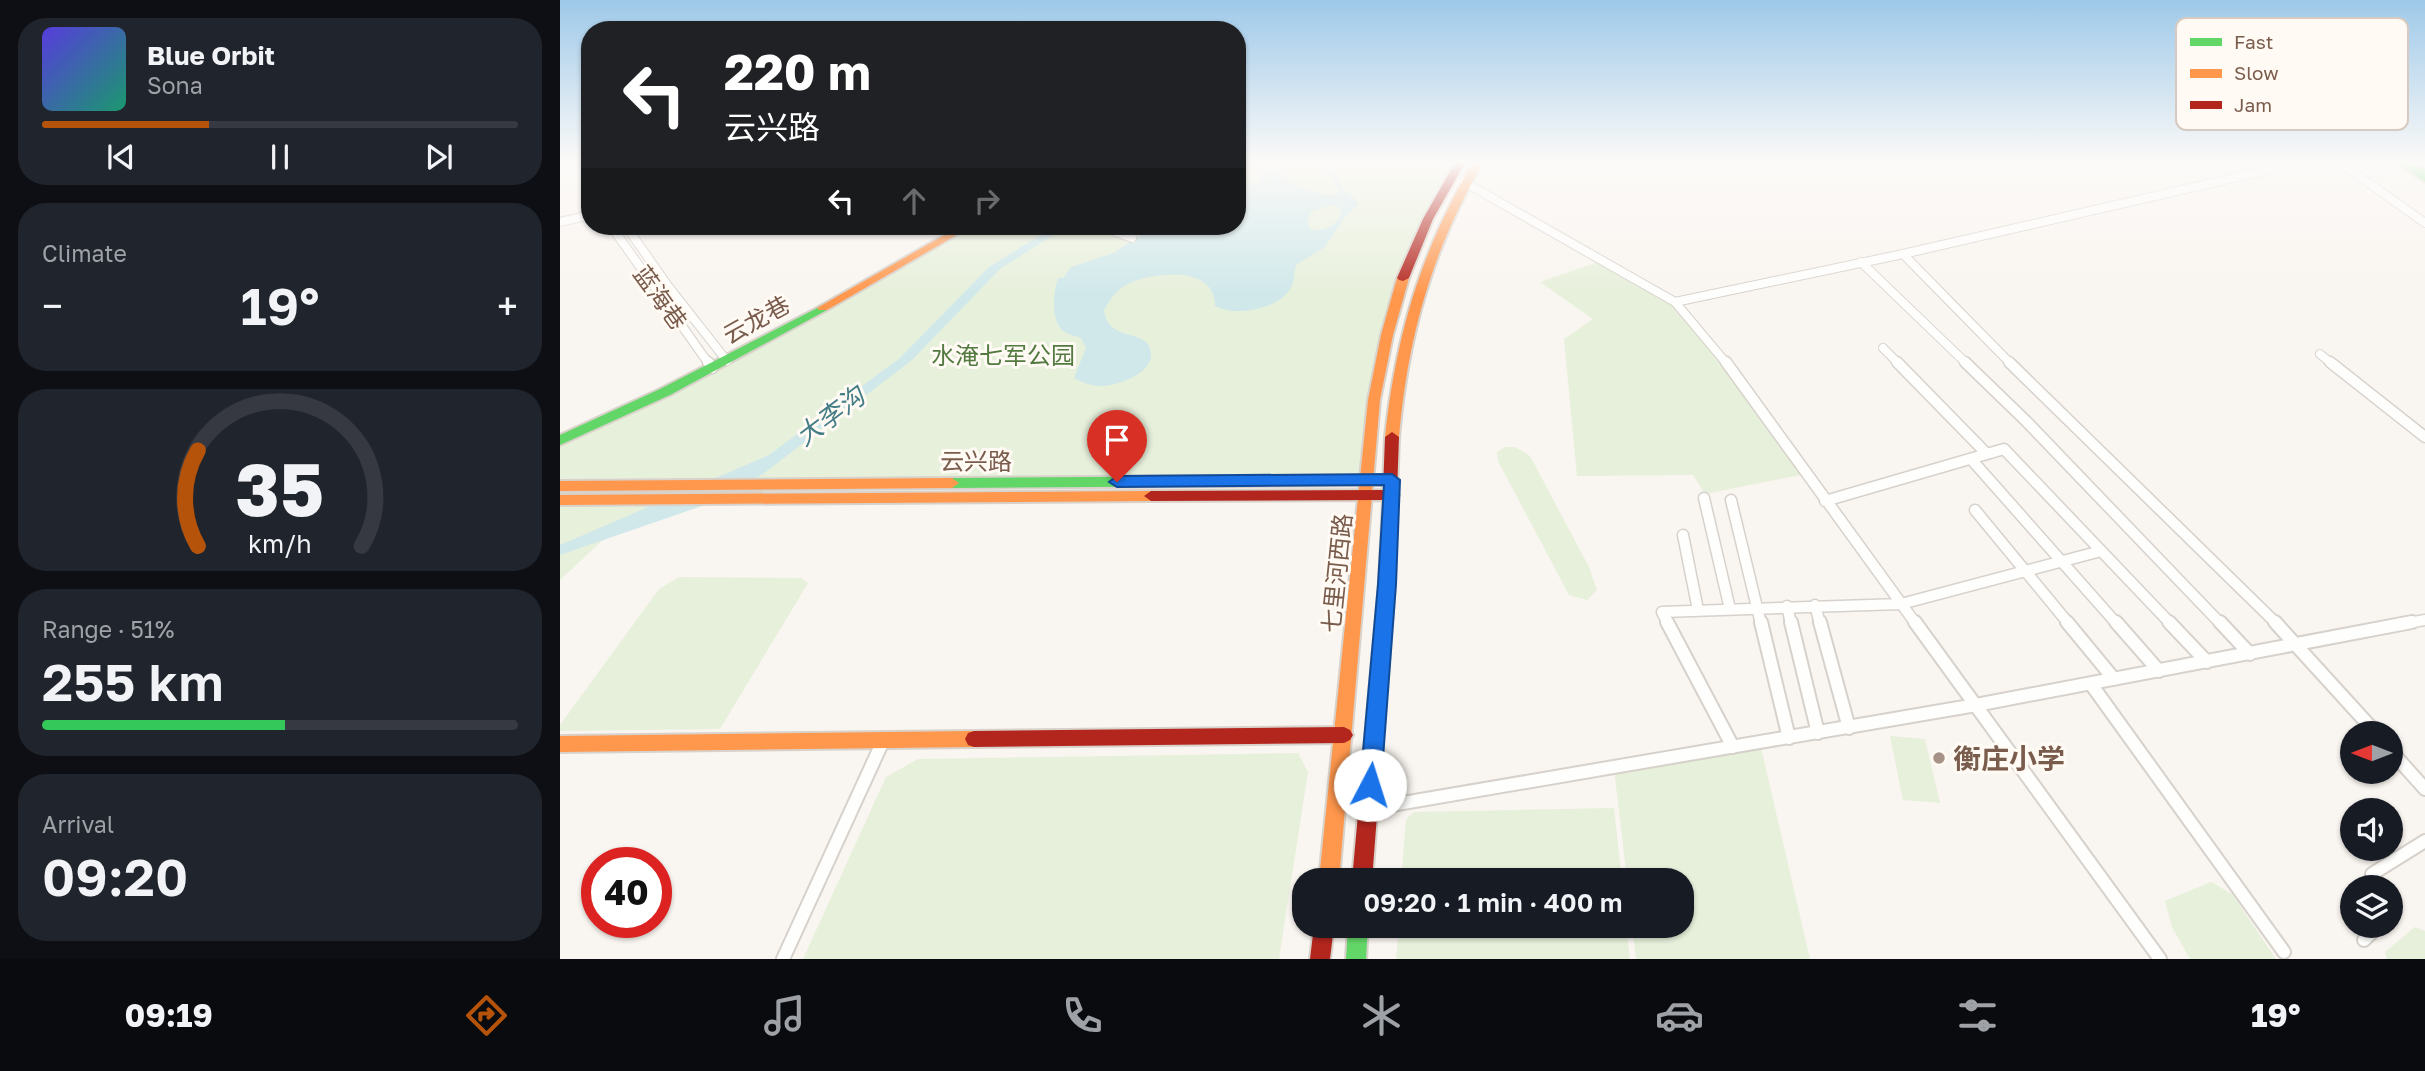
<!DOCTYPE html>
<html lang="en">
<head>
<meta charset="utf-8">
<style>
  body { margin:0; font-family:"Golos Text","Noto Sans SC",sans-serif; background:#20242c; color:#f1f3f6; height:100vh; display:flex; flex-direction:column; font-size:26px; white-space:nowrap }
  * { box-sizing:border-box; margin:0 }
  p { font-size:23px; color:#9ea1a6 }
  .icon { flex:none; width:38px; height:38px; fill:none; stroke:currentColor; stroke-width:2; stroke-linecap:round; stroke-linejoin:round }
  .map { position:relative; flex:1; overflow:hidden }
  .side { display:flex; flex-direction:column; gap:18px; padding:18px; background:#0d0f14; width:560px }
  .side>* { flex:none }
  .hud { position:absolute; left:21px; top:21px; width:665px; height:214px; border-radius:28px; box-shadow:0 2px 5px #0004; background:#202124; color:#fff; overflow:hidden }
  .needle { width:46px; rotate:270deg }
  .tools { position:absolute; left:1780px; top:721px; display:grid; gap:14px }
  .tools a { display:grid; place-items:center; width:63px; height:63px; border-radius:50%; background:#171b24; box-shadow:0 2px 5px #0004; font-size:35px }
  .speed { position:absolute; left:21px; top:847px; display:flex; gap:14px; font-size:35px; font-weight:700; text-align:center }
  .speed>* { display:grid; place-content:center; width:91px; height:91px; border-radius:50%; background:#171b24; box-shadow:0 2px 5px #0004; line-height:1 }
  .speed .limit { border:10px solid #d22; background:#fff; color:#111 }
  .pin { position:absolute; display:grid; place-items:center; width:60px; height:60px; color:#fff; margin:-72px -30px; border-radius:50% 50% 50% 0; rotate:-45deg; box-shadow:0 0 7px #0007 }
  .pin .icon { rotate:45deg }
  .me { position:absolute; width:77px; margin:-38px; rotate:5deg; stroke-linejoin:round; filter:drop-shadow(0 0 5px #0008) }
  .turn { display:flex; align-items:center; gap:24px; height:147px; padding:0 28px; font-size:32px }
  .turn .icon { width:91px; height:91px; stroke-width:2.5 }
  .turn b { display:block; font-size:49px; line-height:60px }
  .lanes { display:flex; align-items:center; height:66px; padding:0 28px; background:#0003; justify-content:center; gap:35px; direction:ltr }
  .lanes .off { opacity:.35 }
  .big { font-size:52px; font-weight:600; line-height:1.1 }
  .side .card { flex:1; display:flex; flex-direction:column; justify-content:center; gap:10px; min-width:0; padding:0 24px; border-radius:28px; background:#20242c }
  .side .dial { align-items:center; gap:0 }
  .dial svg { height:182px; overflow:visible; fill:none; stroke:#363941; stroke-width:7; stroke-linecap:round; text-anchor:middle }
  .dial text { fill:#f1f3f6; stroke:none }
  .song { display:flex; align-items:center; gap:21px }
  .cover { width:84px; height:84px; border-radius:10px; background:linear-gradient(135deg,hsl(250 70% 55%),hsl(160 70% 35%)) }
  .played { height:7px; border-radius:4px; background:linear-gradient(90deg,#b45309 35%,#363941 35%) }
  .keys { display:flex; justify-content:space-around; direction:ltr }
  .heat { display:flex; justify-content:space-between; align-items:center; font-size:38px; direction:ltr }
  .charge { height:10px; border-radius:5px; background:linear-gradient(90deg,#34c759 51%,#363941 0) }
  .trip { position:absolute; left:732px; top:868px; width:402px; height:70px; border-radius:28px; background:#171b24; box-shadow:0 2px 5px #0004; font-weight:600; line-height:70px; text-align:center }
  .dock { display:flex; height:112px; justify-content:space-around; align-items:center; background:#090b0e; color:#9ea1a6 }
  .dock .icon { width:49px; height:49px }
  .dock .selected { color:#b45309 }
  .dock b { font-size:32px; color:#f1f3f6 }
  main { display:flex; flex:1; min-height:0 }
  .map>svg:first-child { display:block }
  .green { fill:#e7f0db }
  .water { fill:#d0e8ea; fill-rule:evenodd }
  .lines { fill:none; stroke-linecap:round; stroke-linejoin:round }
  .street-far2-casing { stroke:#d7d1cb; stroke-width:10 }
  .street-far1-casing { stroke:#d7d1cb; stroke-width:13 }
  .street-casing { stroke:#d7d1cb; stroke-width:16 }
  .fast-casing { stroke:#d9d2cb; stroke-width:4 }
  .slow-casing { stroke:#d9d2cb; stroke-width:4 }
  .jam-casing { stroke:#d9d2cb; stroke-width:4 }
  .street-far2 { stroke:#fefefd; stroke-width:8 }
  .street-far1 { stroke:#fefefd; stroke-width:10 }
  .street { stroke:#fefefd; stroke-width:12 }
  .fast { fill:#63d668; fill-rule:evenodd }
  .slow { fill:#ff974d; fill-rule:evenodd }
  .jam { fill:#b3261e; fill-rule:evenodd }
  .route { fill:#1a73e8; stroke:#114b97; stroke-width:2 }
  .poi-dot { fill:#a69286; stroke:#fffaf3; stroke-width:2.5 }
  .labels { text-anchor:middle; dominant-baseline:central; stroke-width:6; stroke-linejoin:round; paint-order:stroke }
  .street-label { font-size:24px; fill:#7a5c4d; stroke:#fffaf3 }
  .park-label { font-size:24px; fill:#537a41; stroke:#fffaf3 }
  .water-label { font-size:26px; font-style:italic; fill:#437c86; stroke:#fffaf3 }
  .near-poi-label { font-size:28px; font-weight:bold; fill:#7a5c4d; stroke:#fffaf3; text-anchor:start }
  .key { fill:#fffaf3; stroke:#d7cbc1; stroke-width:2 }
  .key-label { font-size:19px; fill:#7a5c4d }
</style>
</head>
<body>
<main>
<section class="side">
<div class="card">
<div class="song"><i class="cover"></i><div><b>Blue Orbit</b><p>Sona</p></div></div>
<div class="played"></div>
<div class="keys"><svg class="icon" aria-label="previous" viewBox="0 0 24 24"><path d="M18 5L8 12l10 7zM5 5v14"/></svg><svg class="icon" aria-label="pause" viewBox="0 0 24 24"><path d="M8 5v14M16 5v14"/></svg><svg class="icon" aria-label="next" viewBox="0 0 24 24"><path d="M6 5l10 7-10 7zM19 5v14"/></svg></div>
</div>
<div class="card"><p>Climate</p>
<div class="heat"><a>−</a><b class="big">19°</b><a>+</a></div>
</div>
<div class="card dial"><svg viewBox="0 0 100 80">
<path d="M14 69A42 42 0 1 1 86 69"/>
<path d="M14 69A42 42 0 0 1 14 27" stroke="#b45309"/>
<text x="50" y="56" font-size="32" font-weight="700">35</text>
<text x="50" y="72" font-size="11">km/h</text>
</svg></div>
<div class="card"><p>Range · 51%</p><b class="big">255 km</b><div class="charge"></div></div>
<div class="card"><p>Arrival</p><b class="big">09:20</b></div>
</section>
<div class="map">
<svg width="1865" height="959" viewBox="0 0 1865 959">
  <rect width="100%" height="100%" fill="#f9f5f0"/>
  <path class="green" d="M677,161H901L878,196L831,316L808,480L0,486V440L323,275L408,226H677Z
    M1041,261L1115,302L1168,365L1245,474L1145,494L1133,475L1017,476L1004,339L1033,319L980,282Z
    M946,447H955L970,456L1029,567L1037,590L1027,600L1009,595L938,461L937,452Z
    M162,499L45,538L0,580V500Z
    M119,577L241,578L248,583L160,729L0,731V725L99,589Z
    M1330,736L1365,739L1380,803L1343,800Z
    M1200,743L1250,959H1076L1072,926H1122V880H1067L1054,768Z
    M738,753L748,772L719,959H243L326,777L358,759Z
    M1054,808L1062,880H841L846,819L854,812Z
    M1651,882L1672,894L1716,959H1630L1612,927L1605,901Z
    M839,926H1066L1070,959H836Z
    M1855,927L1865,931V959H1827L1825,952Z"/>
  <path class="water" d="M690,161H756C782,169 773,177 787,192C792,196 795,198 799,204L785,217L765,247L736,265C734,272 735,281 731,287C720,310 675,317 655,306C655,265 595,272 570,283C558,288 550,299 544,310C548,344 589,327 591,353C593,374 556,386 540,386C530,386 522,382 514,378L526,348L521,338C516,336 509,335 505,332C490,323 493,293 498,278H503L511,267L553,253L587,231L589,226H677V190L701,181L702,172L689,170L677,174V168ZM737,166C758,165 772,172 779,193C767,199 733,187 724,177V172ZM770,205L780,207L781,215C773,228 766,230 751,230L747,222L751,212Z
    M495,226H507L440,269L352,360L203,474L162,499L0,555V545L209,455L340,358L429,267Z"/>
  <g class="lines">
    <g class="street-far2-casing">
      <path id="street-far2" d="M1778,161L1865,223
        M904,182L1115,302L1167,364
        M0,222L30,215
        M51,226L149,364
        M66,226L108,286L167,361
        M556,232L572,238
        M1343,254L1451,364
        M1301,262L1407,364
        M1115,302L1343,254L1747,161
        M1323,348L1339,364
        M1760,354L1772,364"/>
    </g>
    <g class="street-far1-casing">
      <path id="street-far1" d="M148,362L152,368
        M1166,362L1356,624
        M1337,362L1427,454
        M1405,362L1466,421L1661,624
        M1449,362L1717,624
        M1770,362L1865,437
        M1411,459L1557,624
        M1144,498L1170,609
        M1171,500L1201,624
        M1265,501L1444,449L1611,624
        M1415,510L1509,624
        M1123,535L1138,610
        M1255,605L1260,624
        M1227,606L1231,624
        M1108,624L1102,612L1341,604L1541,551
        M1843,624L1865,620"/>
    </g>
    <g class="street-casing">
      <path id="street" d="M1107,622L1173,747
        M1201,622L1229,738
        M1231,622L1258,733
        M1260,622L1289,728
        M1355,622L1600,959
        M1507,622L1554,679
        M1556,622L1599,671
        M1609,622L1647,662
        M1660,622L1690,654
        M1715,622L1816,733
        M1531,684L1724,952
        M1830,750L1865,789
        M808,809L1416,705L1852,622
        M1819,887L1812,874L1865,841
        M1830,908V912
        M1804,940L1818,926
        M223,959L323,741"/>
    </g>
    <g class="fast-casing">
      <path id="fast" d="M1833,161H1854L1865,169V182Z
        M263,305L267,306V310L110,395L0,445V435L100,389Z
        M832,475L839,480L832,485L392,488L385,483L392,478Z
        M788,926H808L806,959H786Z"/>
    </g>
    <g class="slow-casing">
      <path id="slow" d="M914,161H924C872,250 848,335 839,437L832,442L827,440L825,437C836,335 861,250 914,161Z
        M400,226H412L267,310H259L257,308Z
        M843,275L849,278L833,335L820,400L779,880H759L808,400L821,335L837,278Z
        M392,478L399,483L392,488L0,491V481Z
        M591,491L598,496L591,501L0,505V495Z
        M414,731L420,733L423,739L420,745L414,747L0,752V736Z"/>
    </g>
    <g class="jam-casing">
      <path id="jam" d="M896,161H906L873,219L849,278L843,281L839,280L837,278L863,219Z
        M832,432L839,437L837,492L839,495L837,499L835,584L812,880H792L819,584L823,500L591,501L584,496L591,491L823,490L825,437Z
        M784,727L790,730L793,735L790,740L784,743L414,747L408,745L405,739L408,733L414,731Z
        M754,926H774L770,959H750Z"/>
    </g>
    <use href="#street-far2" class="street-far2"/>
    <use href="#street-far1" class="street-far1"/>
    <use href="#street" class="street"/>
    <use href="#fast" class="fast"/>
    <use href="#slow" class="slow"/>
    <use href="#jam" class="jam"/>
  </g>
  <linearGradient id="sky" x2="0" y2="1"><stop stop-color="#9ec9e9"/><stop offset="0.55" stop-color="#fcfaf8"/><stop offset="1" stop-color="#fcfaf8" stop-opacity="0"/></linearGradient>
  <rect width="1865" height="295" fill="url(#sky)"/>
  <path class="route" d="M832,474L840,480L836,584L821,785L818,791L810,794L803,791L800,785L818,584L824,485L557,487L549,482L557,476Z"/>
  <circle class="poi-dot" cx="1379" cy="758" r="7"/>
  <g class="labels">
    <g class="street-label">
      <text transform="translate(101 297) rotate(54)">蓝海巷</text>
      <text transform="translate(196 319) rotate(-29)">云龙巷</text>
      <text x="416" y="460">云兴路</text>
      <text transform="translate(776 573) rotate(-84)">七里河西路</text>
    </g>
    <g class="park-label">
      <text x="443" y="354">水淹七军公园</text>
    </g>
    <g class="water-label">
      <text transform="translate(270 416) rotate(-37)">大李沟</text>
    </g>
    <g class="near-poi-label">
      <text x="1393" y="758">衡庄小学</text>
    </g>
  </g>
  <rect x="1616" y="18" width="232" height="112" rx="10" class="key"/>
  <rect x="1630" y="38" width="32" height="8" fill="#63d668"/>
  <rect x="1630" y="69" width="32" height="9" fill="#ff974d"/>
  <rect x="1630" y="101" width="32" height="8" fill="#b3261e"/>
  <g class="key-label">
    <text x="1674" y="49">Fast</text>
    <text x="1674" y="80">Slow</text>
    <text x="1674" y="112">Jam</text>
  </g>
</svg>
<div class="tools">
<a><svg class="needle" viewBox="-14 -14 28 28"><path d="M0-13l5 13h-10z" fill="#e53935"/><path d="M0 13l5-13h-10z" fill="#9ea1a6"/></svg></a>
<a><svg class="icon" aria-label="sound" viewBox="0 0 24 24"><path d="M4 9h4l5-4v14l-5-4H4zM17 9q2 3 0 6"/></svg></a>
<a><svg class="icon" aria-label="layers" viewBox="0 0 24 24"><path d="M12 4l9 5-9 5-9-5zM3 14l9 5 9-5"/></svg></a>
</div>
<div class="speed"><div class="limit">40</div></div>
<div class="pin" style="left:557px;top:482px;background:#d93025"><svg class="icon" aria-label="arrive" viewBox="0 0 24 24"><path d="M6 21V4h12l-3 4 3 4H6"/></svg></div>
<svg class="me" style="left:810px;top:785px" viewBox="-20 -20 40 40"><circle r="19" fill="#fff"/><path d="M0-13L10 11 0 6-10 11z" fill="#1a73e8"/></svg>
<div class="trip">09:20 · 1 min · 400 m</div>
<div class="hud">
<div class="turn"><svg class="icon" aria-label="left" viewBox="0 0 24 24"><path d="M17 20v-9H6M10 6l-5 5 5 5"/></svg><div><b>220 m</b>云兴路</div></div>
<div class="lanes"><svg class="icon" aria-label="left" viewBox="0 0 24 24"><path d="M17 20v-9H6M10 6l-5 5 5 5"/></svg><svg class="icon off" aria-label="ahead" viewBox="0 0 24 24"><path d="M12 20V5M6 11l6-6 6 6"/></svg><svg class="icon off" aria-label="right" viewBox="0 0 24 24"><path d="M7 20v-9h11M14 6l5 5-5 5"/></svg></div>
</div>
</div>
</main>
<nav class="dock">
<b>09:19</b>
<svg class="icon selected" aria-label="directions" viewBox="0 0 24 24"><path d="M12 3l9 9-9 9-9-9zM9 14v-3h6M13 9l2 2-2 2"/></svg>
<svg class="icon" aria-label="music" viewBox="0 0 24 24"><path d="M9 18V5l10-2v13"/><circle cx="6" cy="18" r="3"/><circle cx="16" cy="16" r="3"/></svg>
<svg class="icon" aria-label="phone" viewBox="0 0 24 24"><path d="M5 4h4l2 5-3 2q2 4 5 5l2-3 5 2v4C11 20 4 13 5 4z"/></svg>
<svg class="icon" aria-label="climate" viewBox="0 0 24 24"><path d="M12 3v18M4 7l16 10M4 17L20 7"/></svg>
<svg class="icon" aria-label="car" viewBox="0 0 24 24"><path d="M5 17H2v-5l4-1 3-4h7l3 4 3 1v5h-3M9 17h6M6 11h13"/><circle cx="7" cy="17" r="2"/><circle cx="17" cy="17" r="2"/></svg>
<svg class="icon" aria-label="filters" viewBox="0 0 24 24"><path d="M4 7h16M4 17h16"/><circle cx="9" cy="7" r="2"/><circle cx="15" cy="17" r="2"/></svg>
<b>19°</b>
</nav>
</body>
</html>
